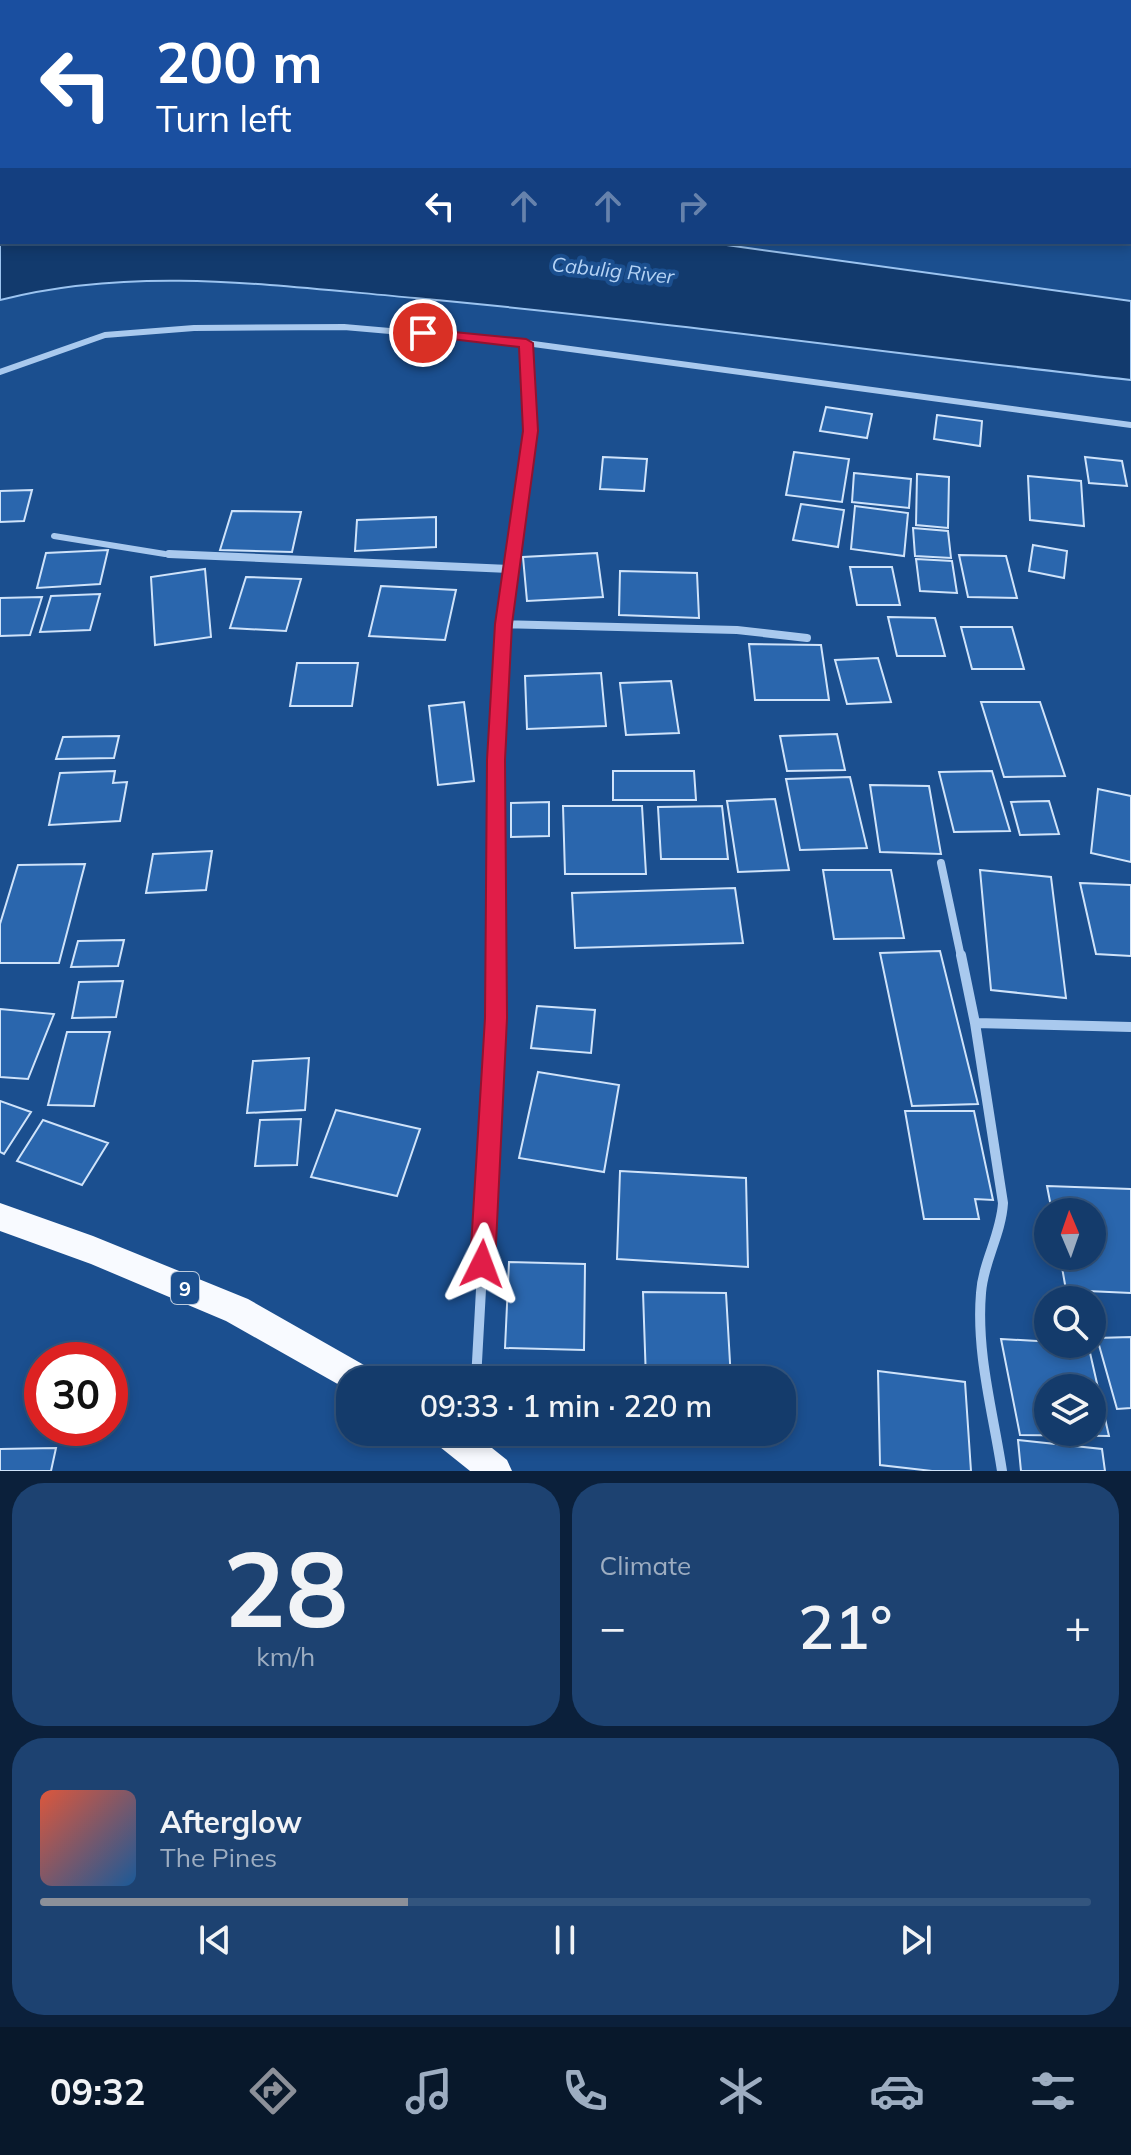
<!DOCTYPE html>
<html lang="en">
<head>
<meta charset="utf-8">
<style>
  body { margin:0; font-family:Mulish,sans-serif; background:#1d4271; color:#f1f3f6; height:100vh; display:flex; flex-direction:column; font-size:30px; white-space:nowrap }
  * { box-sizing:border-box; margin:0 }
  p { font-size:26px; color:#9dadc1 }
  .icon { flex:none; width:44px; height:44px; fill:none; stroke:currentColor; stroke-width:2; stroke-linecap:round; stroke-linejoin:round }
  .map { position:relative; height:1471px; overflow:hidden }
  .details { display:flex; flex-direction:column; gap:12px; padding:12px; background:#0b203b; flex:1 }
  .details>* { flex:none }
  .banner { position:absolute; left:0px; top:0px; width:1132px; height:244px; box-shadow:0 4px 12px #0003,0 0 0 2px #33557e; background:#1a4fa0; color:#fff; overflow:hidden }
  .needle { width:52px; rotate:358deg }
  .tools { position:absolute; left:1034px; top:1198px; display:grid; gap:16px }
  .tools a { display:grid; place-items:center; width:72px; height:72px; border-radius:50%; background:#143b6b; box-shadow:0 4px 12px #0003,0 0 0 2px #33557e; font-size:40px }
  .speed { position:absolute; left:24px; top:1342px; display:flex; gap:16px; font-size:40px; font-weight:700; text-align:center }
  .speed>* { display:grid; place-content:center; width:104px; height:104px; border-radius:50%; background:#143b6b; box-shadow:0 4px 12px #0003,0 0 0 2px #33557e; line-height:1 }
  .speed .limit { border:12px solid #d22; background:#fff; color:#111 }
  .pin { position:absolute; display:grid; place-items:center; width:68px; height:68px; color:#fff; margin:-34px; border:4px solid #fff; border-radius:50%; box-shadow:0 2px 8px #0007 }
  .me { position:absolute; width:88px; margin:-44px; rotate:3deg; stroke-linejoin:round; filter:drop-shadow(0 0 6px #0008) }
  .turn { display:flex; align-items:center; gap:28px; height:168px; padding:0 24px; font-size:36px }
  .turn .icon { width:104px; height:104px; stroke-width:2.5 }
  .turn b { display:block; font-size:56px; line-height:68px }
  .lanes { display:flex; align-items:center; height:76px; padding:0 24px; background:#0003; justify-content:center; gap:40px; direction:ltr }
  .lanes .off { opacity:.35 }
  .big { font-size:60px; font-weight:600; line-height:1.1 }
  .details .widget { flex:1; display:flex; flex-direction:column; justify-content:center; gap:12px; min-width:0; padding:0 28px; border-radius:32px; background:#1d4271 }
  .details .dial { align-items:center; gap:0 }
  .dial b { font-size:104px; line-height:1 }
  .song { display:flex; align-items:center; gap:24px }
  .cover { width:96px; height:96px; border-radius:12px; background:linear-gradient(135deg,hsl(10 70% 55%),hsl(210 70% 35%)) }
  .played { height:8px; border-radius:4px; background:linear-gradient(90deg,#8c9099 35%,#33557e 35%) }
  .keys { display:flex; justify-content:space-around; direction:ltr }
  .heat { display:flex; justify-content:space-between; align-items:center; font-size:44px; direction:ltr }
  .details .tiles { flex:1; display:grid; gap:12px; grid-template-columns:1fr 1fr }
  .widget:last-child { grid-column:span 2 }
  .trip { position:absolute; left:336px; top:1366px; width:460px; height:80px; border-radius:32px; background:#143b6b; box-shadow:0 4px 12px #0003,0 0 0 2px #33557e; font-weight:600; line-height:80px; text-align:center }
  .tabs { display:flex; height:128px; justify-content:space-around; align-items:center; background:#08182b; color:#9dadc1 }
  .tabs .icon { width:56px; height:56px }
  .tabs .on { color:#8c9099 }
  .tabs b { font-size:36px; color:#f1f3f6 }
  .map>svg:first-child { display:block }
  .water { fill:#123a6d; stroke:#9cc4f0; stroke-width:2 }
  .building { fill:#2a66ad; stroke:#cfe3fa; stroke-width:2; fill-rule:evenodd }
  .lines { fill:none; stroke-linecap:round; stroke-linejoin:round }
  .minor-far2 { stroke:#a9c9ee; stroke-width:6 }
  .minor-far1 { stroke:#a9c9ee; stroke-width:8 }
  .minor { stroke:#a9c9ee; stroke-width:10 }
  .trunk { fill:#f8faff; fill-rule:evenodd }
  .route { fill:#e11d48; stroke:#92132f; stroke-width:2 }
  .labels { text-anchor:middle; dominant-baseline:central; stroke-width:8; stroke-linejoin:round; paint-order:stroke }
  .far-water-label { font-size:20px; font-style:italic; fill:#b5d3f5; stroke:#1b4f8f }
  .shield { fill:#1b4f8f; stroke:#bbcadd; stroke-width:2 }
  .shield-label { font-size:20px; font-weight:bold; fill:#fff }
</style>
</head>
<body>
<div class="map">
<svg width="1131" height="1471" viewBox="0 0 1131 1471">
  <rect width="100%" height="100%" fill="#1b4f8f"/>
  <path class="water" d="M0,201L2,242H705L1131,301V380C892,354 654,320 415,298C278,286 136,265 0,300Z"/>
  <path class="building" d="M826,407L872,414L867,438L820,431Z
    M937,415L982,421L980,446L934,439Z
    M794,452L849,459L842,502L786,495Z
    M603,457L647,459L644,491L600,489Z
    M1085,457L1122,461L1127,486L1089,483Z
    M854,473L911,479L909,508L852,502Z
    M917,474L949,477L948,528L916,525Z
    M1028,476L1081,481L1084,526L1030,520Z
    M32,490L24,521L0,522V491Z
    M801,504L844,510L838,547L793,540Z
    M855,506L908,513L904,556L851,549Z
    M232,511L301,512L292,552L220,550Z
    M436,517V547L355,551L357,520Z
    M913,528L948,531L951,558L915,556Z
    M1033,545L1067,551L1064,578L1029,571Z
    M108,550L100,584L37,588L46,553Z
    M597,553L603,597L527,601L523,557Z
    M959,555L1006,556L1017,598L968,597Z
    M916,559L952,561L957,593L920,591Z
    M850,567H892L900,605H857Z
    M205,569L211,637L155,645L151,577Z
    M620,571L697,573L699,618L619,615Z
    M246,577L301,579L286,631L230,628Z
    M381,586L456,590L445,640L369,636Z
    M100,594L90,630L40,632L51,596Z
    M42,597L30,635L0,636V598Z
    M888,617L935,618L945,656H897Z
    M961,627H1012L1024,669H972Z
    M749,644L821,645L829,700H755Z
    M878,658L891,702L847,704L835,660Z
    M297,663H358L352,706H290Z
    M601,673L606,726L527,729L525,676Z
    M671,681L679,733L626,735L620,683Z
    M464,702L474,781L438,785L429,706Z
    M981,702H1040L1065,776L1004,777Z
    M837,734L845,770L787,771L780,736Z
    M119,736L114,758L56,759L63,737Z
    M115,771L113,783L127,782L120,821L49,825L60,773Z
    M613,771H694L696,800H613Z
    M992,771L1010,831L954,832L939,772Z
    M850,777L867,848L800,850L786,779Z
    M870,785L929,786L941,854L880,852Z
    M1098,789L1131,796V862L1091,853Z
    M775,799L789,870L738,872L727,801Z
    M1049,801L1059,834L1020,835L1011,802Z
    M549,802V836L511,837V803Z
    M563,806H642L646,874H565Z
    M722,806L728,859H661L658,807Z
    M212,851L206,890L146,893L153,854Z
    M85,864L59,963H0V924L18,865Z
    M823,870H891L904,938L834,939Z
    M980,870L1051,877L1066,998L991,990Z
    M1080,883L1131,885V956L1096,954Z
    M735,888L743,943L575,948L572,893Z
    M124,940L118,966L71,967L78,941Z
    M940,951L978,1104L912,1106L880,953Z
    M123,981L116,1017L72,1018L79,982Z
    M537,1006L595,1010L591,1053L531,1048Z
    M0,1009L54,1014L28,1079L0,1077Z
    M67,1032H110L94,1106L48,1105Z
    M309,1058L305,1110L247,1113L253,1061Z
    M538,1072L619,1085L604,1172L519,1158Z
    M0,1101L31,1112L4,1154L0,1152Z
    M336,1110L420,1129L397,1196L311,1177Z
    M905,1111H974L993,1200L975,1199L979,1219H924Z
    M301,1119L297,1165L255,1166L260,1120Z
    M43,1120L108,1143L82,1185L17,1161Z
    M620,1171L746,1178L748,1267L617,1259Z
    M1047,1186L1131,1189V1293L1066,1290L1060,1256H1092V1212H1052Z
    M509,1262L585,1264L584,1350L505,1348Z
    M643,1292L726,1293L731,1380H646Z
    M1131,1337V1408L1117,1409L1097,1338Z
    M1001,1339L1088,1344L1109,1436L1020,1435ZM1048,1388H1092V1432H1048Z
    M878,1371L965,1382L971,1471H932L880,1465Z
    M1018,1440L1102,1449L1105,1471H1021Z
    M56,1448L51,1471H0V1449Z"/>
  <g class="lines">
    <path class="minor-far2" d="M0,372L105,335L194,328L344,327L526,343L1131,425
      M54,536L165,554L215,556
      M512,556L530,431L526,343"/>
    <path class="minor-far1" d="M169,554L509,569
      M503,624L737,630L807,638
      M941,863L961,957
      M496,957C496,822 494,688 513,554"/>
    <path class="minor" d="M961,955L975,1023L1003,1203C1001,1235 983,1262 981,1293C976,1353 993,1412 1002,1471
      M975,1023L1131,1027
      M476,1380L496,1018V955"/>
    <path class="trunk" d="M0,1203L93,1236L248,1299L371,1369L375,1380H350V1391L226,1321L91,1264L0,1231Z
      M430,1432H472L507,1460L512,1471H470L435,1443Z"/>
  </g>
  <path class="route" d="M423,329L526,339L533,343L538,431L512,624L505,760L507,1018L495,1264L491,1272L482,1276L474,1272L470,1264L485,1018L487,760L495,624L523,431L519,347L418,335L416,333Z"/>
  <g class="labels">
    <g class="far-water-label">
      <text transform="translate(613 270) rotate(6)">Cabulig River</text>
    </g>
    <rect class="shield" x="171" y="1272" width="28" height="32" rx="6"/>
    <g class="shield-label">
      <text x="185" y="1288">9</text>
    </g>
  </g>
</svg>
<div class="tools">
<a><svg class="needle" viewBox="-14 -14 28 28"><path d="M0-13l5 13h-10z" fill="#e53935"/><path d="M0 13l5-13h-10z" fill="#9dadc1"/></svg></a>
<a><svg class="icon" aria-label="search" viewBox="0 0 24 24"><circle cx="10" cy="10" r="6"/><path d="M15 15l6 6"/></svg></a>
<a><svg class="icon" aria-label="layers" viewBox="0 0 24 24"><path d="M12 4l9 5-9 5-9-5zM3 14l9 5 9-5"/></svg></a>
</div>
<div class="speed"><div class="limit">30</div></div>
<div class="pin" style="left:423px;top:333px;background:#d93025"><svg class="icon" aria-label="arrive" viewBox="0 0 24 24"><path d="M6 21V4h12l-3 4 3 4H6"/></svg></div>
<svg class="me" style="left:482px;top:1264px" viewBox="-20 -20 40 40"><path d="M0-17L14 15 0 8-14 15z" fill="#e11d48" stroke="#fff" stroke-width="4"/></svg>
<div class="trip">09:33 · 1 min · 220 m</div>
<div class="banner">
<div class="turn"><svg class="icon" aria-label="left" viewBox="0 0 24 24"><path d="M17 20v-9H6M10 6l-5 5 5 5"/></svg><div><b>200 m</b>Turn left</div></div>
<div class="lanes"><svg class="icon" aria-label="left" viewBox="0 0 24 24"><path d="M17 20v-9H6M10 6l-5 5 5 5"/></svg><svg class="icon off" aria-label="ahead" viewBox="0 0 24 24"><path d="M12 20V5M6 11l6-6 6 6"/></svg><svg class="icon off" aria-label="ahead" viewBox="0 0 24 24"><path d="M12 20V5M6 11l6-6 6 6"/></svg><svg class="icon off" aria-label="right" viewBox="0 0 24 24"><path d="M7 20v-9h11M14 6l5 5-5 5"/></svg></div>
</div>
</div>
<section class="details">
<div class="tiles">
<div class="widget dial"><b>28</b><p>km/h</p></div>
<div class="widget"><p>Climate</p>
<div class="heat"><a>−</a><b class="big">21°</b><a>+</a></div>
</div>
<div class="widget">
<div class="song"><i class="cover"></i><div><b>Afterglow</b><p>The Pines</p></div></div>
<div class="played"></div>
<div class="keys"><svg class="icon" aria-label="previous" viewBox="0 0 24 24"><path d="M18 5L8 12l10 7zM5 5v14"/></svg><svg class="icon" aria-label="pause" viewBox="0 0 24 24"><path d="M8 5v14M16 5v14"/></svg><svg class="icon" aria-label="next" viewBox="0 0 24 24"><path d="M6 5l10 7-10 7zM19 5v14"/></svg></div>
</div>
</div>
</section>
<nav class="tabs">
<b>09:32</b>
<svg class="icon on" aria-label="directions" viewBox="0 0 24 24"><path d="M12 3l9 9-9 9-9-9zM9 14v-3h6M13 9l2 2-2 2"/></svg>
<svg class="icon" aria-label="music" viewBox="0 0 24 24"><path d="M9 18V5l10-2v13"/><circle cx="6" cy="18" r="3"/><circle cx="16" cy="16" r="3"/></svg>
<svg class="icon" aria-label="phone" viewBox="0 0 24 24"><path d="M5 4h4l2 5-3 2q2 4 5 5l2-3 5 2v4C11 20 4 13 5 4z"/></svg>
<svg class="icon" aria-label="climate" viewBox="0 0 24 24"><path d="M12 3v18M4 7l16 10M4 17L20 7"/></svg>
<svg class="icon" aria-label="car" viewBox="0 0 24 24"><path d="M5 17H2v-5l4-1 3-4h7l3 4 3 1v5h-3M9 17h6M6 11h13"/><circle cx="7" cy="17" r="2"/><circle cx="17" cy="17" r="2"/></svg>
<svg class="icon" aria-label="filters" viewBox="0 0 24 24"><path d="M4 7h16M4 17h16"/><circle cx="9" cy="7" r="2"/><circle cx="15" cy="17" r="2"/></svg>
</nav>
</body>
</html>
